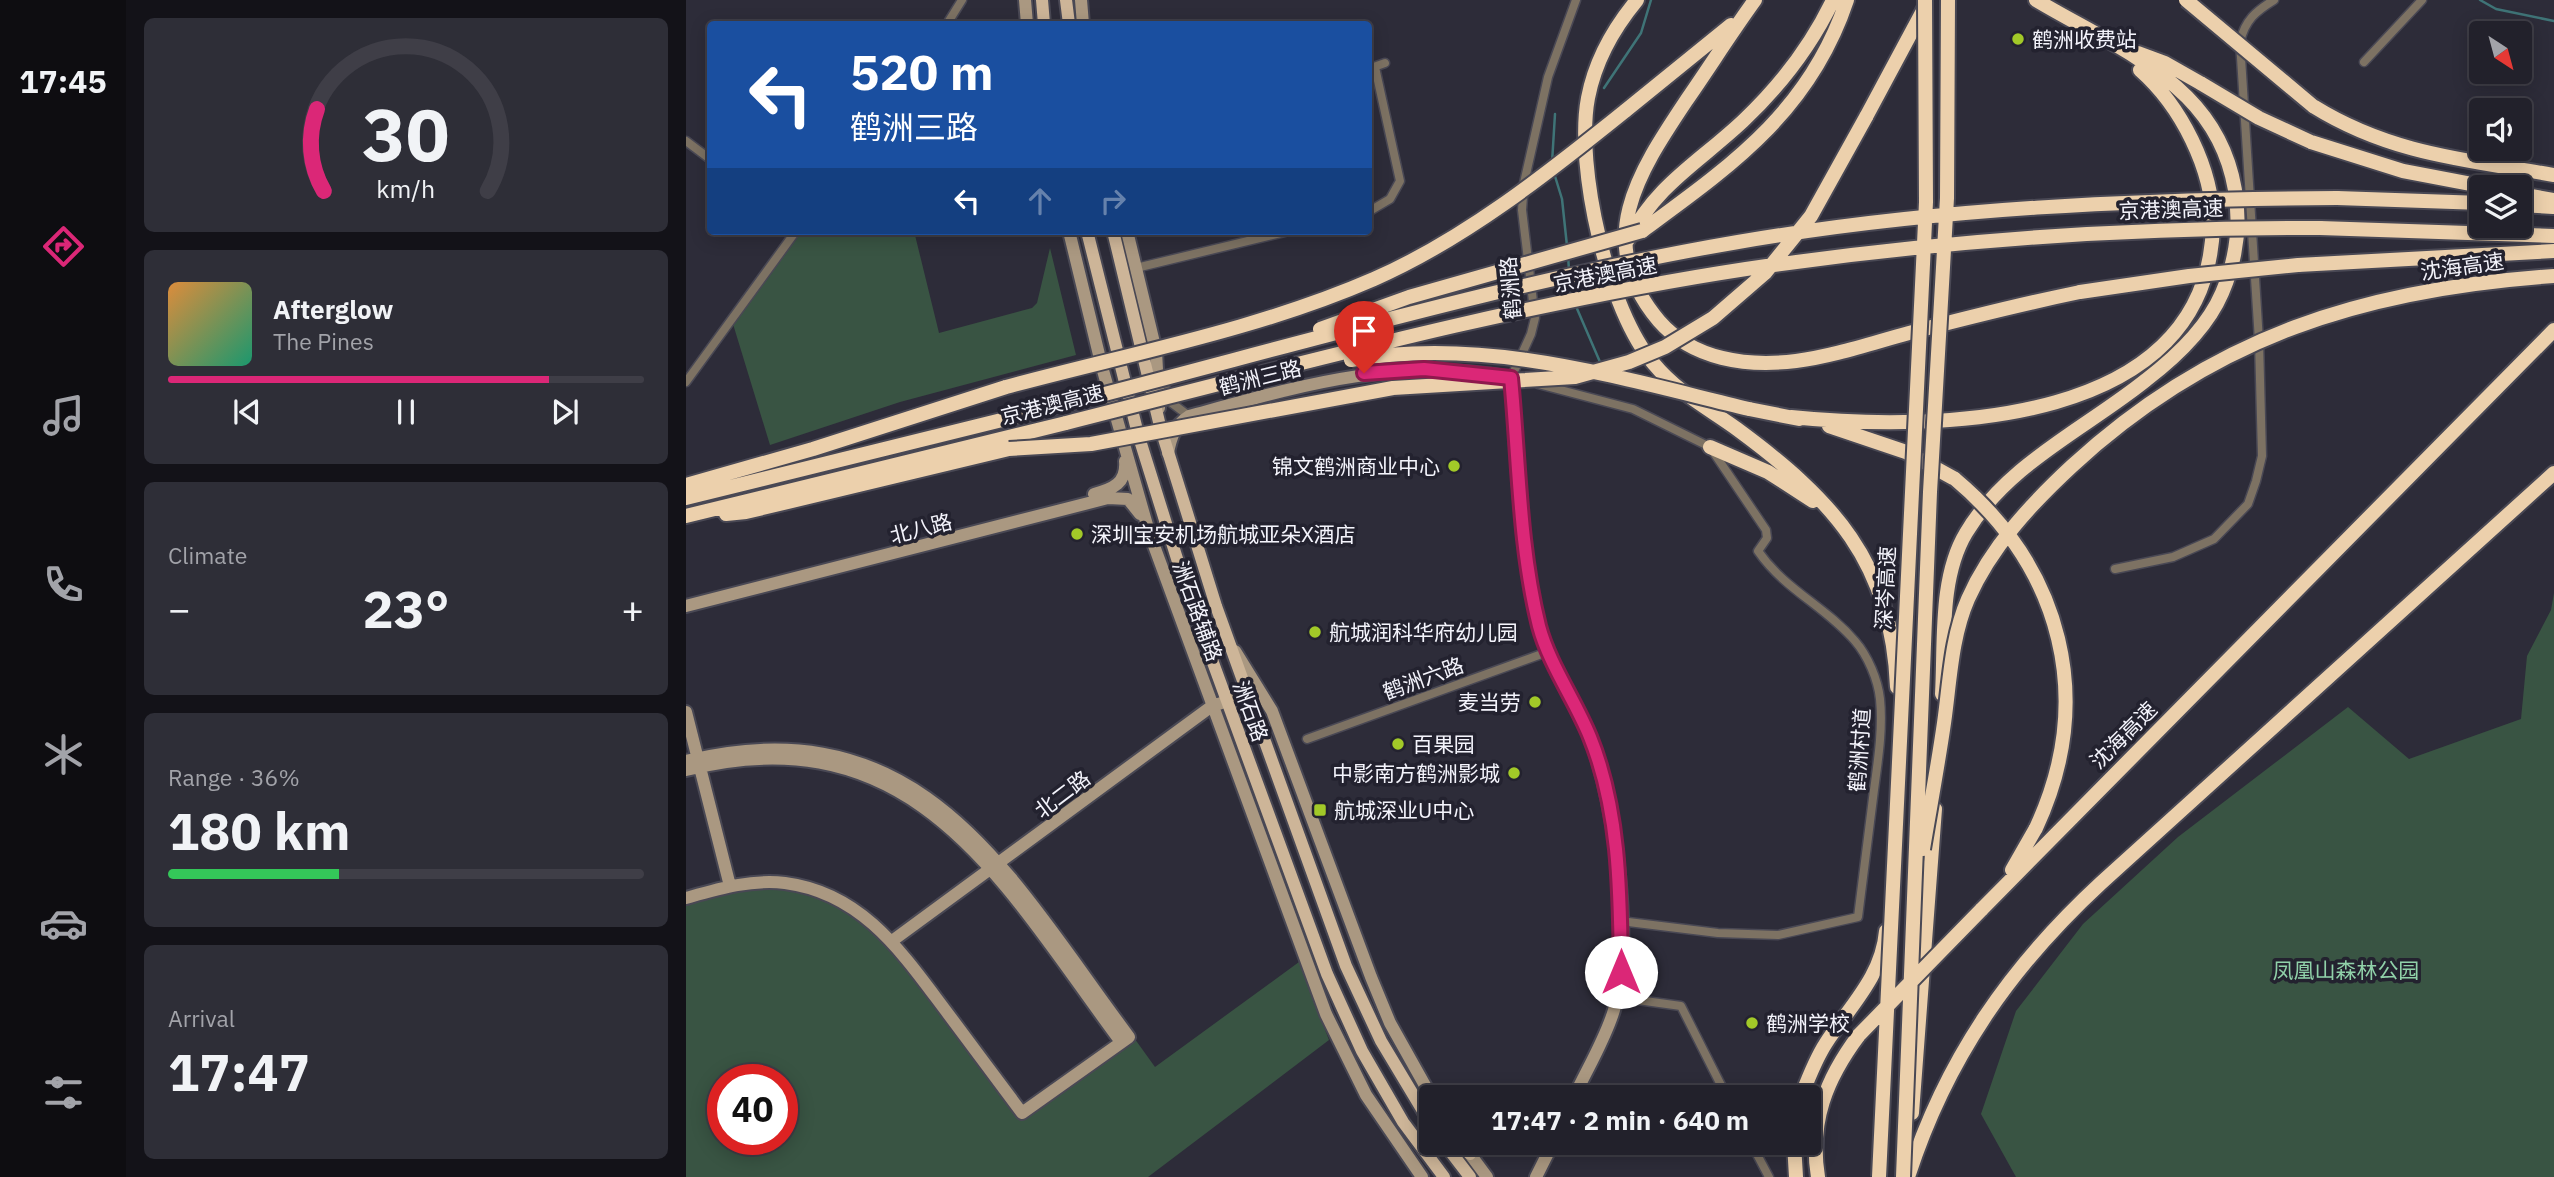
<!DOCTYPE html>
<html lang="en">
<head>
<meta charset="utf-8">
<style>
  body { margin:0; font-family:"IBM Plex Sans","Noto Sans SC",sans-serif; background:#2e2e37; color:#f1f3f6; height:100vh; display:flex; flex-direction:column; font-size:26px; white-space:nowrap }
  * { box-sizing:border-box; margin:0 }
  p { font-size:23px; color:#a2a3a9 }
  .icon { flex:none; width:38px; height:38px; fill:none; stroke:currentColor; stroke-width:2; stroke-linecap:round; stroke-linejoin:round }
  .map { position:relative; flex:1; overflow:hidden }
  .details { display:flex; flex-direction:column; gap:18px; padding:18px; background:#131218; width:560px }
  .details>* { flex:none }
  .hud { position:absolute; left:21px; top:21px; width:665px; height:214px; border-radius:7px; box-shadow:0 4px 18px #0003,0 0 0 2px #3f3e47; background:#1a4fa0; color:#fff; overflow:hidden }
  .needle { width:46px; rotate:144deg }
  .tools { position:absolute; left:1783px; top:21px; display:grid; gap:14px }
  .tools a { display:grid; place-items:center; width:63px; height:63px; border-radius:7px; background:#22212b; box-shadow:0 4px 18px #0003,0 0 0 2px #3f3e47; font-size:35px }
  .speed { position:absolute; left:21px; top:1064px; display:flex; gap:14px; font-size:35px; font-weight:700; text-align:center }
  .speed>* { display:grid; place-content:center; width:91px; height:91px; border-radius:50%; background:#22212b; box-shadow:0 4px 18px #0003,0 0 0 2px #3f3e47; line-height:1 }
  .speed .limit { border:10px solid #d22; background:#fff; color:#111 }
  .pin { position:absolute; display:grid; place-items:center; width:60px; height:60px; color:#fff; margin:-72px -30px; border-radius:50% 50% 50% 0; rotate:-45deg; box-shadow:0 0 7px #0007 }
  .pin .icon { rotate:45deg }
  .me { position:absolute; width:77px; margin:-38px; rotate:0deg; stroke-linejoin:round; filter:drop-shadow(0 0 5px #0008) }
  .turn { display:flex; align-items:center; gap:24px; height:147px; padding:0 28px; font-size:32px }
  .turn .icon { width:91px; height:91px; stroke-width:2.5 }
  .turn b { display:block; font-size:49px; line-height:60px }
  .lanes { display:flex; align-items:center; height:66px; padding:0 28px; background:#0003; justify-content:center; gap:35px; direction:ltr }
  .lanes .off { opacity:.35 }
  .big { font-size:52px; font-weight:700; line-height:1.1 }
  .details .card { flex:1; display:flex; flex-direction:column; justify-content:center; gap:10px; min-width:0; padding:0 24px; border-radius:10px; background:#2e2e37 }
  .details .dial { align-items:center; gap:0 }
  .dial svg { height:182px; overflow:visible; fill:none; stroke:#3f3e47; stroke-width:7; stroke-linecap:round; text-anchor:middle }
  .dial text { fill:#f1f3f6; stroke:none }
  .song { display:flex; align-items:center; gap:21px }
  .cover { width:84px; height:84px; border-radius:10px; background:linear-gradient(135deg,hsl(30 70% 55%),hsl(160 70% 35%)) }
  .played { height:7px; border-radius:4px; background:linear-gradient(90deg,#db2777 80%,#3f3e47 80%) }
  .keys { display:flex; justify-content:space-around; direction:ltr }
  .heat { display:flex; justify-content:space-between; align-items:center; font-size:38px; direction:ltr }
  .charge { height:10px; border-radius:5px; background:linear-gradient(90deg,#34c759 36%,#3f3e47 0) }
  .trip { position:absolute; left:733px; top:1085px; width:402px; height:70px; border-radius:7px; background:#22212b; box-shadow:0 4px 18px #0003,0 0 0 2px #3f3e47; font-weight:700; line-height:70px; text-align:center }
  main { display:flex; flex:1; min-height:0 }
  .tab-bar { display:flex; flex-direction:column; width:126px; justify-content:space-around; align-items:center; background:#0e0d11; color:#a2a3a9 }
  .tab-bar .icon { width:49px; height:49px }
  .tab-bar .current { color:#db2777 }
  .tab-bar b { font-size:32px; color:#f1f3f6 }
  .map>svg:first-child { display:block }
  .green { fill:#395443; fill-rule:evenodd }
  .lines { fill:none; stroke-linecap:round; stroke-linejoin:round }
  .stream { stroke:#3f7477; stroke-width:2.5 }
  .street-casing { stroke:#494854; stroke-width:11 }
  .secondary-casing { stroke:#494854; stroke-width:16 }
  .primary-casing { stroke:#494854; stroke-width:16 }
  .highway-casing { stroke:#494854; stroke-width:18 }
  .street { stroke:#7d7263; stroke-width:8 }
  .secondary { stroke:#aa9881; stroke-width:12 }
  .primary { stroke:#cdb598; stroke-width:12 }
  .highway { stroke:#ecd0ac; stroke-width:14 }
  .highway-bridge-casing { stroke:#494854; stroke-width:18; stroke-linecap:butt }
  .highway-bridge { stroke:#ecd0ac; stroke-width:14 }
  .route-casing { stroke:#8e194d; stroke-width:18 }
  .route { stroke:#db2777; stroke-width:12 }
  .poi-dot { fill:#a2c928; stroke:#23222f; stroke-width:2.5 }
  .labels { text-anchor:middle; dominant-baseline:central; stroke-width:7; stroke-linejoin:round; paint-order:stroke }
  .poi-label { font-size:21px; fill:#f4f4fc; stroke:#23222f; text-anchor:start }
  .street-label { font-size:21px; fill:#f4f4fc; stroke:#23222f }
  .park-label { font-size:21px; fill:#90d1a9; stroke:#23222f }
</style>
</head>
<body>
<main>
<nav class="tab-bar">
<b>17:45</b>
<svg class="icon current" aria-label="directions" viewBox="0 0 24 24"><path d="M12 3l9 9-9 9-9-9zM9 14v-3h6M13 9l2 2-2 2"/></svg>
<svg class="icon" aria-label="music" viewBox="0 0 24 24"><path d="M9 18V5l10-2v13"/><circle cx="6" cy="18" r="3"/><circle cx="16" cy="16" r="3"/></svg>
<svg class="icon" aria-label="phone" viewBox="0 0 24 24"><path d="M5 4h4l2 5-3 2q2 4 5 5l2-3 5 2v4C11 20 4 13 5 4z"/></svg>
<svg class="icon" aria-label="climate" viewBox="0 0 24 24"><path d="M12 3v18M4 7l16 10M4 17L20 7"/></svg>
<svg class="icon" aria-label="car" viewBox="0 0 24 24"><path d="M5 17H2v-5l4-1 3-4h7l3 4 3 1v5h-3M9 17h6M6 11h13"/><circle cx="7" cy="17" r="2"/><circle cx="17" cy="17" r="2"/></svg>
<svg class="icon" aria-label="filters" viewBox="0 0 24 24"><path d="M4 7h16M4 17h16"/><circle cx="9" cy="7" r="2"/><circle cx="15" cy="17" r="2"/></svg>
</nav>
<section class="details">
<div class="card dial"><svg viewBox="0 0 100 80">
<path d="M14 69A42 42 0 1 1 86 69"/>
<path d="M14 69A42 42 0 0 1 11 33" stroke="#db2777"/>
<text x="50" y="56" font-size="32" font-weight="700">30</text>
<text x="50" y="72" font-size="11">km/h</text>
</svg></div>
<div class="card">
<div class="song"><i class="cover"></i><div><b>Afterglow</b><p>The Pines</p></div></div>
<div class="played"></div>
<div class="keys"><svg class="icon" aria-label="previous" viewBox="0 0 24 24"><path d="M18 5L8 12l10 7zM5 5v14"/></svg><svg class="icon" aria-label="pause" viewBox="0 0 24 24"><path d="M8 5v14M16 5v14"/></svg><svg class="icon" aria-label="next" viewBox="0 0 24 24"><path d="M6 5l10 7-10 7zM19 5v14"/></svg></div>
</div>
<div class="card"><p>Climate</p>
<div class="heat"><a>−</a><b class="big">23°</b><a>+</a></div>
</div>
<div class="card"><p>Range · 36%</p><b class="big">180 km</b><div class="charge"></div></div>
<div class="card"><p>Arrival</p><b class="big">17:47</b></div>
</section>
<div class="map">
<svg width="1868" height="1177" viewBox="0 0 1868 1177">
  <rect width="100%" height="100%" fill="#2d2c39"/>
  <path class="green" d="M116,231H228L253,333L346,308L351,303L364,248L390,355L214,402L84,445L47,324Z
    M1868,593V1177H1330L1295,1114L1330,1011L1397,924L1492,837L1662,707L1723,759L1835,719L1841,656L1865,610Z
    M98,883L184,919L336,1113L446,1035L469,1067L613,962L643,1040L462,1177H0V898ZM37,1080H96V1139H37Z"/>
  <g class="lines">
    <path class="stream" d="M1794,0L1810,9L1868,21
      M918,88L955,33L965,0
      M866,163L869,114
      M868,173L876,199L881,246
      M882,256L883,270
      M884,280L886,294
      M889,304L914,362"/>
    <g class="street-casing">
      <path id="street" d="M261,24L276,0
        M1678,62L1736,0
        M682,69L699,63
        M0,141L24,159
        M682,212L704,199L714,181L689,67
        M450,268L603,231
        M477,377L483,401L503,416
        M829,379L825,378L845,334L849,318L836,210L838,183L862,77L890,0
        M0,382L110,231
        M852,384L947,409L1024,447L1080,530L1081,538L1072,551C1099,590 1139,606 1169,641C1182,656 1192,680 1194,699C1197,729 1192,760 1188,790C1183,832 1177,875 1172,917L1092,935L1032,933L934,921
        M1429,569L1487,557L1528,539L1562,504L1570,481L1576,456L1573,341L1554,42C1559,20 1570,11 1588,0
        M621,739L864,651
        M930,997L995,1006L1041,1097
        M1065,1143L1083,1177"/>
    </g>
    <g class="secondary-casing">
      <path id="secondary" d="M339,0L341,24
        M395,0L397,24
        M383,231L416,367L463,532L640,1014L680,1095L736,1177
        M441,231L470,351L473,408
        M482,453C485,437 489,425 503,416C613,386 710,356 825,378C832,460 833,547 853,626C863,665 889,701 904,738C929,800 948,946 928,1010C919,1040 901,1069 888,1097
        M408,494C427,489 441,483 439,461
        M0,606L422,498L442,499L454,514
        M549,651L586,711L685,977L704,1023L746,1098
        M0,712L44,886
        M0,761C237,703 322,875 443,1037L336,1113C311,1079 285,1045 260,1011C217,954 177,893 99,883C65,879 32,889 0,898
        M0,770C231,712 318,885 435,1042
        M206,941L526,706L570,692
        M778,1146L801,1177
        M850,1177L867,1143"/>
    </g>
    <g class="primary-casing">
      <path id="primary" d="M356,0L358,24
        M380,0L383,24
        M401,231L452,434L503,597L641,974L676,1051L717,1122L758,1177
        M427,231L474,426L530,606L660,966L695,1041L746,1126
        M758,1143L784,1177
        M771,1143L784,1154"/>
    </g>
    <g class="highway-casing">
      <path id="highway" d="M951,0C927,29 909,61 902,98C889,166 922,312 968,364C991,392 1022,408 1051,429C1146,499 1206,562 1211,687
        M1069,0C1045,33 1023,68 1000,101C952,173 906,242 973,321C1007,360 1061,367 1110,361C1148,356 1186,343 1223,333C1280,318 1336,304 1394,292
        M1452,53L1479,63L1516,84
        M1627,106C1704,154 1780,160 1868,175
        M939,111L1045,25
        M1180,117L1239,7
        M1625,142L1717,171L1801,187
        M1834,194L1868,200
        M1651,198L1796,203
        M1834,205L1867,207
        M1634,228L1868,236
        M956,231C1046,165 1124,111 1161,0
        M941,241C972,183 1011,164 1057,121C1094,86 1125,46 1147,0
        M1612,265L1868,251
        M1063,409L1113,419
        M1105,417C1252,432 1523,427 1527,224C1527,169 1495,106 1454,70
        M1143,426L1220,452L1269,479
        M1024,447L1082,472L1127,501
        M0,485L127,449L320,387
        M0,498L360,409
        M40,514L60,512L323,449
        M0,516L380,423
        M1256,694C1259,643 1253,578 1280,533C1321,464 1399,429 1460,380C1490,357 1521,328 1536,293C1565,226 1553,149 1501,97C1460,56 1400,30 1350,0
        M1326,870L1350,828
        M1295,910L1868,330
        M1115,1097C1122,1079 1129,1060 1140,1043C1163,1007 1196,977 1200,931
        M1226,1113L1249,809
        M1108,1143L1110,1177
        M1132,1177C1123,1122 1140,1079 1173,1035
        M1222,1177C1260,1059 1324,967 1415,883L1868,473"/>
    </g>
    <use href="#street" class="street"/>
    <use href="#secondary" class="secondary"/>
    <use href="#primary" class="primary"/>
    <use href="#highway" class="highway"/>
    <g class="highway-bridge-casing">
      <path id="highway-bridge" d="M1500,0L1627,106
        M1516,84L1573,118L1625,142
        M1394,292L1503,276L1612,265
        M634,329L723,297L956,231
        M665,360C800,336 933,378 1063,409
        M320,387C442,354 571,330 688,279C779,239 862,173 939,111
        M360,409C590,351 818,282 1052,242C1250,208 1451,199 1651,198
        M380,423C605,366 830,304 1060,269C1250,241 1442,227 1634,228
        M323,449L405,444L707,388L889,377L943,362L979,347L1027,318L1079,273L1125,216L1180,117
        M1269,479C1376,569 1410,699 1350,828
        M1237,849C1244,807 1252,765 1258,723C1264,682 1265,638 1282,599C1305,547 1345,504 1386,466C1527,336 1679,289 1868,276
        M1173,1035L1295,910
        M1193,1177L1240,202L1239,0
        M1217,1177L1244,492L1261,198L1262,0"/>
    </g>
    <use href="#highway-bridge" class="highway-bridge"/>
  </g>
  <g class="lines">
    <g class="route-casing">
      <path id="route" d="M678,373L738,369L825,378C833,460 833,546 853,626C863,664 889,700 904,737C934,811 934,894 935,972"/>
    </g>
    <use href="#route" class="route"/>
  </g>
  <g class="poi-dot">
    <circle cx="1332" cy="39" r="7"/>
    <circle cx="768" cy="466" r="7"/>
    <circle cx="391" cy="534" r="7"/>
    <circle cx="629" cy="632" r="7"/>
    <circle cx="849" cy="702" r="7"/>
    <circle cx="712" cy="744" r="7"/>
    <circle cx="828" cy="773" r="7"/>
    <rect x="627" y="803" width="14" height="14" rx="3.5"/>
    <circle cx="1066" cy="1023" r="7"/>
  </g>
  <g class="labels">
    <g class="poi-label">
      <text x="1346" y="39">鹤洲收费站</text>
      <text x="754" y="466" text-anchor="end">锦文鹤洲商业中心</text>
      <text x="405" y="534">深圳宝安机场航城亚朵X酒店</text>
      <text x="643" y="632">航城润科华府幼儿园</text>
      <text x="835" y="702" text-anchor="end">麦当劳</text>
      <text x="726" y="744">百果园</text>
      <text x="814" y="773" text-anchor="end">中影南方鹤洲影城</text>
      <text x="648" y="810">航城深业U中心</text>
      <text x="1080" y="1023">鹤洲学校</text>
    </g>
    <g class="street-label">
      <text transform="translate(1485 209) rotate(-2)">京港澳高速</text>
      <text transform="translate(1776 266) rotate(-8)">沈海高速</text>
      <text transform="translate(919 274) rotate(-11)">京港澳高速</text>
      <text transform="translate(824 288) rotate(-95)">鹤洲路</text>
      <text transform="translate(574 377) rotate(-14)">鹤洲三路</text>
      <text transform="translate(366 404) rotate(-14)">京港澳高速</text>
      <text transform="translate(235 528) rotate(-14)">北八路</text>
      <text transform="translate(1199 588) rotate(-87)">深岑高速</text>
      <text transform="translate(512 611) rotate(70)">洲石路辅路</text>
      <text transform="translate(737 678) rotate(-20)">鹤洲六路</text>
      <text transform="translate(565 711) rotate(70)">洲石路</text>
      <text transform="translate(1437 735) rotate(-45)">沈海高速</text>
      <text transform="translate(1173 750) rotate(-86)">鹤洲村道</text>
      <text transform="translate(376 794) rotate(-37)">北二路</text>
    </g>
    <g class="park-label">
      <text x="1660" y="970">凤凰山森林公园</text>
    </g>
  </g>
</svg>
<div class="tools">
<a><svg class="needle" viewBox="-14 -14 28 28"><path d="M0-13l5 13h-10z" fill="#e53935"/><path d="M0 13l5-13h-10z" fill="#a2a3a9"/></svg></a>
<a><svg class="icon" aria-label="sound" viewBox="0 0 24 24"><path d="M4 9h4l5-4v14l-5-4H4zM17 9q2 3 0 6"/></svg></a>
<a><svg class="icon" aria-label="layers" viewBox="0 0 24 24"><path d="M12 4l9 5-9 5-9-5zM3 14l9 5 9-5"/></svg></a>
</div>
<div class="speed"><div class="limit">40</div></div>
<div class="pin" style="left:678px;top:373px;background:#d93025"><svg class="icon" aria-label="arrive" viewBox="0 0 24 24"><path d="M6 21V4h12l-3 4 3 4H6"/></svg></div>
<svg class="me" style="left:935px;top:972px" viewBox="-20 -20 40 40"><circle r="19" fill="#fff"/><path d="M0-13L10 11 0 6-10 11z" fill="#db2777"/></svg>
<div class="trip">17:47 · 2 min · 640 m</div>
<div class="hud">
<div class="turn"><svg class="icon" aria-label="left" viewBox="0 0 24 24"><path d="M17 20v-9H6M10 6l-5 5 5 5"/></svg><div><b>520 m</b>鹤洲三路</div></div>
<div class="lanes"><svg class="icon" aria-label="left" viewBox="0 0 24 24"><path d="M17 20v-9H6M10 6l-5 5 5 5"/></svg><svg class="icon off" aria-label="ahead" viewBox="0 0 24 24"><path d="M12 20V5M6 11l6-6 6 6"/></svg><svg class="icon off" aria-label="right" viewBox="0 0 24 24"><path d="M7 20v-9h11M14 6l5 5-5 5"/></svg></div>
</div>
</div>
</main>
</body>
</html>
